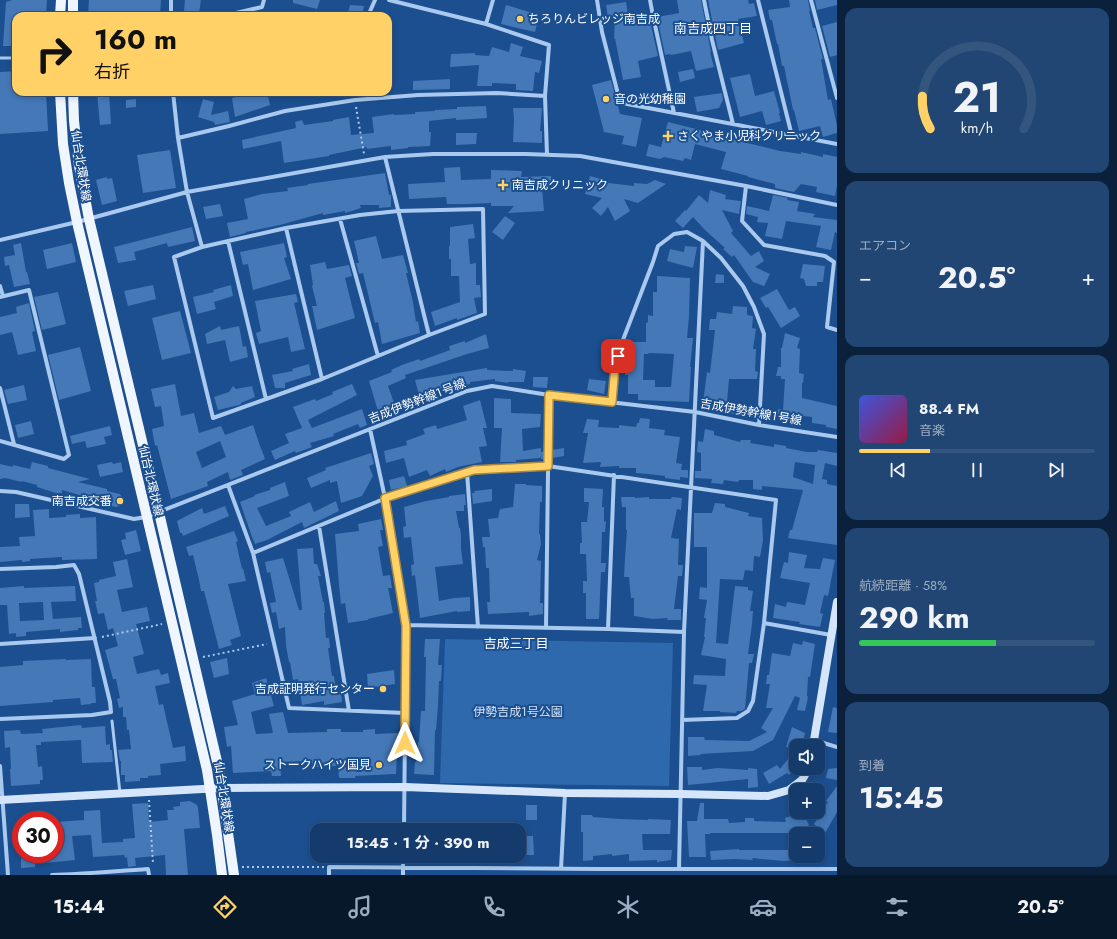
<!DOCTYPE html>
<html lang="ja">
<head>
<meta charset="utf-8">
<style>
  body { margin:0; font-family:Jost,"Noto Sans JP",sans-serif; background:#214673; color:#f1f3f6; height:100vh; display:flex; flex-direction:column; font-size:15px; white-space:nowrap }
  * { box-sizing:border-box; margin:0 }
  p { font-size:13px; color:#9dadc1 }
  .icon { flex:none; width:22px; height:22px; fill:none; stroke:currentColor; stroke-width:2; stroke-linecap:round; stroke-linejoin:round }
  .map { position:relative; flex:1; overflow:hidden }
  .drawer { display:flex; flex-direction:column; gap:8px; padding:8px; background:#0b203b; width:280px }
  .drawer>* { flex:none }
  .banner { position:absolute; left:12px; top:12px; width:380px; height:84px; border-radius:12px; box-shadow:0 2px 6px #0003,0 0 0 1px #33557e; background:#ffd166; color:#111; overflow:hidden }
  .controls { position:absolute; left:789px; top:739px; display:grid; gap:8px }
  .controls a { display:grid; place-items:center; width:36px; height:36px; border-radius:8px; background:#143b6b; box-shadow:0 2px 6px #0003,0 0 0 1px #33557e; font-size:20px }
  .speed { position:absolute; left:12px; top:811px; display:flex; gap:8px; font-size:20px; font-weight:700; text-align:center }
  .speed>* { display:grid; place-content:center; width:52px; height:52px; border-radius:50%; background:#143b6b; box-shadow:0 2px 6px #0003,0 0 0 1px #33557e; line-height:1 }
  .speed .limit { border:6px solid #d22; background:#fff; color:#111 }
  .pin { position:absolute; display:grid; place-items:center; width:34px; height:34px; color:#fff; margin:-17px; border-radius:8px; box-shadow:0 2px 6px #0006 }
  .me { position:absolute; width:44px; margin:-22px; rotate:0deg; stroke-linejoin:round; filter:drop-shadow(0 0 3px #0008) }
  .turn { display:flex; align-items:center; gap:14px; height:84px; padding:0 16px; font-size:18px }
  .turn .icon { width:52px; height:52px; stroke-width:2.5 }
  .turn b { display:block; font-size:28px; line-height:34px }
  .big { font-size:30px; font-weight:700; line-height:1.1 }
  .drawer .widget { flex:1; display:flex; flex-direction:column; justify-content:center; gap:6px; min-width:0; padding:0 14px; border-radius:12px; background:#214673 }
  .drawer .dial { align-items:center; gap:0 }
  .dial svg { height:104px; overflow:visible; fill:none; stroke:#33557e; stroke-width:7; stroke-linecap:round; text-anchor:middle }
  .dial text { fill:#f1f3f6; stroke:none }
  .song { display:flex; align-items:center; gap:12px }
  .cover { width:48px; height:48px; border-radius:6px; background:linear-gradient(135deg,hsl(230 70% 55%),hsl(340 70% 35%)) }
  .played { height:4px; border-radius:2px; background:linear-gradient(90deg,#ffd166 30%,#33557e 30%) }
  .keys { display:flex; justify-content:space-around; direction:ltr }
  .heat { display:flex; justify-content:space-between; align-items:center; font-size:22px; direction:ltr }
  .charge { height:6px; border-radius:3px; background:linear-gradient(90deg,#34c759 58%,#33557e 0) }
  .trip { position:absolute; left:310px; top:823px; width:216px; height:40px; border-radius:12px; background:#143b6b; box-shadow:0 2px 6px #0003,0 0 0 1px #33557e; font-weight:700; line-height:40px; text-align:center }
  .menu { display:flex; height:64px; justify-content:space-around; align-items:center; background:#08182b; color:#9dadc1 }
  .menu .icon { width:28px; height:28px }
  .menu .selected { color:#ffd166 }
  .menu b { font-size:18px; color:#f1f3f6 }
  main { display:flex; flex:1; min-height:0 }
  .map>svg:first-child { display:block }
  .green { fill:#2e69ad }
  .building { fill:#4478b7; fill-rule:evenodd }
  .lines { fill:none; stroke-linecap:round; stroke-linejoin:round }
  .path { stroke:#a9c9ee; stroke-width:2; stroke-dasharray:2 3; stroke-linecap:butt }
  .lane { stroke:#a9c9ee; stroke-width:3 }
  .street { stroke:#a9c9ee; stroke-width:4 }
  .secondary { stroke:#d6e6fa; stroke-width:8 }
  .primary { stroke:#f0f6ff; stroke-width:10 }
  .route-casing { stroke:#a68842; stroke-width:10 }
  .route { stroke:#ffd166; stroke-width:7 }
  .poi-dot { fill:#ffd166; stroke:#1b4f8f; stroke-width:1.5 }
  .labels { text-anchor:middle; dominant-baseline:central; stroke-width:4; stroke-linejoin:round; paint-order:stroke }
  .poi-label { font-size:12px; fill:#fff; stroke:#1b4f8f; text-anchor:start }
  .street-label { font-size:12px; fill:#fff; stroke:#1b4f8f }
  .park-label { font-size:12px; fill:#cfe3fa; stroke:#1b4f8f }
  .neighbourhood-label { font-size:13px; fill:#fff; stroke:#1b4f8f }
</style>
</head>
<body>
<main>
<div class="map">
<svg width="837" height="875" viewBox="0 0 837 875">
  <rect width="100%" height="100%" fill="#1b4f8f"/>
  <path class="green" d="M445,639L673,643L669,786L440,783Z"/>
  <path class="building" d="M12,0H47L46,16H16V46H3L6,2Z
    M89,0H161L160,16H88Z
    M185,0H201L199,13L184,11Z
    M293,0H320L317,9L293,3Z
    M677,0H701L711,52H710L714,67L696,71L691,51L671,55L670,54L665,55L657,17L679,13Z
    M708,0H748L749,4L754,3L757,16L738,19L744,43L718,50Z
    M789,0H808L810,11H809L813,28H815L823,59H821L828,100L831,99L837,126V133L823,137L820,126L799,131L794,110H793L784,66H782L778,44H777L772,20H770L768,10L790,7Z
    M815,0H837V5L817,10Z
    M626,2L629,20L649,17L658,56L638,61L641,77L623,80L615,38L614,39L615,16L608,17L606,5Z
    M350,5L364,6L362,16H347Z
    M506,5L539,15L535,32L501,24Z
    M837,22V55L830,57L822,26Z
    M511,43L523,47L520,56L542,61L539,73L535,72L533,91L516,90V84L492,83V86H477L479,65L450,67L451,54L475,53V55L489,56L492,47L509,52Z
    M693,69L695,78L680,82L678,72Z
    M16,71V92H46L48,131L0,134V72Z
    M750,74L755,96L774,91L780,113H779L781,121L766,125L762,111L740,117L730,78Z
    M450,79V89L413,90V81Z
    M611,80L620,114L642,118L636,147L622,144L624,136L604,132L592,85Z
    M97,92H109L111,124L100,125Z
    M256,92H267L270,105L235,117L232,98Z
    M722,93L723,100L719,108L697,112L694,97Z
    M136,99V107L126,108V100Z
    M203,99L214,102L211,115L228,111L230,122L215,125L214,122L198,117Z
    M486,106L487,118L456,120V118L429,121V132H431L430,146L408,147V148L391,150V146L367,149V147L329,155V156L284,163L281,141L243,149L242,140L296,128L295,122L302,120L304,125L333,121V120L349,117L351,135L374,133L372,117L394,114V115L415,114V112L435,111V110L457,109V107Z
    M513,108H542L540,131H542V143L513,142L514,119Z
    M668,122L744,141L743,142L780,151L801,154V152L823,157V154L837,157V186L835,196L816,192L817,187L801,184L794,192L775,188V184L748,177V176L721,169L726,152L695,144L691,160L685,158L683,161L664,157L660,159L646,156L649,144L661,147Z
    M456,133H477L476,144L456,145Z
    M170,150L176,188L143,193L137,155Z
    M460,167L461,180L491,179V170L522,171L521,177L551,176V187L542,188L544,211L508,213L514,206H491V203L467,204H447L446,197L409,199L408,184L445,182L444,168Z
    M385,173L389,195H391V207L379,208V205H360L361,208L345,213V211L323,215V213L280,225L246,232V233L230,237L227,223L248,219L244,199L262,194L288,191L287,188L308,185V184Z
    M590,176L601,179L600,182L634,186V183L647,184L655,180L666,184L638,203L624,199L630,211L615,221L608,207L601,216L592,208L602,198L585,194Z
    M107,177V179L112,178L117,201L102,205L96,180Z
    M710,190L726,195L725,199L741,201L739,214L722,210L733,231L731,233L751,256L759,251L764,261L755,267L770,274L764,286L753,282L734,255L732,257L723,249L725,248L705,230L693,217L683,228L675,221L685,210L686,211L699,195L708,203Z
    M773,195L788,198L787,200L799,202L797,211L815,214L813,217L837,220V233L835,232L831,250L816,247L821,226L786,221L782,239L765,236L768,223L757,222L758,217L746,214L747,206L769,211Z
    M220,204L223,216L206,219L203,207Z
    M505,216L515,223L503,240L492,232Z
    M473,224L475,238L468,239L470,264L476,263V285H480L481,297L474,298L477,313L457,320V318L435,326L431,312L460,302L459,276H451V259H449V246H450V227Z
    M192,227L195,241L168,247L167,243L134,252L136,260L118,263L114,247Z
    M376,236L382,259L403,255L408,273H406L413,302L416,322L418,321L420,333L382,344L378,322L375,323L363,273L359,274L356,263H359L354,241Z
    M21,243L26,272H27L30,284L14,287L9,265L5,266L4,257L15,255L13,245Z
    M72,243L76,262L47,269L43,250Z
    M284,243L287,257L284,258L291,279L253,290L248,264L243,265L240,252Z
    M685,246L697,247L693,268L667,261L670,249L684,252Z
    M325,262L327,269L349,265L352,276L345,278L355,318L317,330L312,306H317L312,286L313,285L310,265Z
    M803,264L825,266L823,282H817V286H806L804,279L800,278Z
    M716,274L724,275V283H715Z
    M657,276L690,278L689,317L687,338H693L690,367H691L689,402L638,400V394H628V375H625L626,361H630V342H646V323L648,322V315L653,316V292H657ZM649,353L674,354L671,387H655V380H643L644,354H648Z
    M153,285L156,299L128,306L124,291Z
    M231,285L233,296L214,302L216,309L197,314L193,297L214,292L213,290Z
    M777,289L789,310L795,307L800,316L781,328L768,307L766,308L760,298Z
    M58,292L66,324L42,330L34,297Z
    M296,294L298,302L294,303L305,349L291,352L288,337L259,344L256,333L261,331L255,301Z
    M29,303L35,331L32,332L36,351L18,355L12,332L0,335V317L17,313L16,307Z
    M733,306L747,307V315L753,316L752,328L756,329L753,349H756L755,371L758,372L757,379H729L727,402L745,405V407H756L755,416L745,414L744,416L729,413L730,409L719,411L718,409H705V403H703L707,372L710,373L715,330H709L710,319H716L717,312L732,314Z
    M180,311L191,353L162,360L152,318Z
    M220,326L221,330L239,326L243,347L246,346L248,357L230,362L225,340L207,344L205,334Z
    M785,333L800,338L797,348L800,349L799,373L804,374L803,383H802V398L837,406V429L826,427V425L812,423V417L794,415V420L777,417L778,409L783,410L785,379H781V376H776L778,367H781V348H782Z
    M486,334L489,348L467,354L405,375L406,378L388,386L397,411L386,417L383,408L378,411L369,381L392,372L391,370L402,365L419,359L420,361L450,350L449,346L465,341V343Z
    M80,347L91,391L59,400L48,355Z
    M309,364L311,375L285,383V388H275L272,375L293,371L292,369Z
    M487,368V370L513,371V369L526,371L524,382H508V383L495,381V379L470,382V384L449,388L420,399L415,380Z
    M533,377H548L547,388L533,387Z
    M589,379L606,381L604,394L587,390Z
    M175,384L181,416L194,413L199,433L221,426L225,435L253,425L261,449V448L265,459L241,470L243,475L230,480L228,472L207,482L208,486L171,499L157,445L155,446L152,429L164,426L161,406L155,407L151,389ZM220,441L226,457L202,468L196,452Z
    M352,384L357,395L308,420L312,428L362,409L367,425L360,428L358,424L333,434L334,436L310,443L312,447L296,453L295,451L275,460L271,451L289,443L285,434L302,428L293,407L315,399L316,401L333,394L332,392Z
    M24,385L27,400L8,404L4,390Z
    M233,386L236,389L252,386L255,397L241,403V404L239,405L218,410L214,397L229,392Z
    M494,398L511,399V413L541,414L540,427L522,429L523,451L541,448V452L545,451V459H541V456L540,458L516,460V462H500L502,428H494Z
    M480,400L487,428H483L487,446L479,447L482,462L458,467L446,472L445,469L430,476L427,470L409,477L404,458L386,463L384,451L407,445L406,441L425,434L423,429L436,425L437,429L467,420L463,406Z
    M640,418L650,419L649,428L665,430L664,435L680,437L676,463L682,464L681,470H688V478L680,477V480L665,478V476L648,474L636,473V468H619V466L600,467L601,462L583,463L588,433H583L587,419L599,420L598,427L619,428V425L636,427L637,423H639Z
    M31,421L34,434L18,438L15,425Z
    M110,426L112,435L104,437L106,444L87,448L85,441L72,444L70,436Z
    M705,429L714,431V435L740,442L741,440H751L750,443L774,447V444L786,446V448L807,452H817L818,450L837,453V466L825,463L822,479L827,480V484L837,486V545L788,538L790,530H792L803,490L762,486V490L753,489V480H739L738,482L724,480L723,484L711,483L712,479L695,478V471H701V453L697,452L698,441L703,442ZM795,462L815,465L813,484L793,477Z
    M564,448V456L552,458V450Z
    M371,453L374,464L369,466L373,476L362,496L341,503L337,481L330,483V480L311,488L307,478L326,470L325,468Z
    M32,462L48,466V468L90,479L78,482L107,489V491L120,494L123,499L121,505L116,507L89,501L90,498L62,490V493H59V494L37,487V485L22,481V482L5,478L0,479V464L13,467V465L30,469Z
    M112,462L113,464L121,462L123,472L100,477L97,465Z
    M404,476L407,486L391,490L389,480Z
    M285,482L289,496L257,508L266,526L291,516L289,512L310,502L314,512L336,501L339,511L304,528L302,522L267,540L255,544L252,537L240,502L255,496L254,495L270,490V488Z
    M515,484H526V485L542,486V502H540L539,534H540L541,544L537,560L541,561L540,603H543V614L529,616V612L488,614L487,602H490L489,568H486L485,547H483L482,537H490L488,519L498,518L500,509L513,507Z
    M584,488L603,489L602,507H604V522L606,521L605,532H602L601,563H606L605,572H601L599,619H586V593H583V581H587L586,554H580V543H582L581,522H587L589,502H584Z
    M492,489V501L473,504L472,493H475L474,491Z
    M465,494L466,505H464V511H456L459,528H460L461,535V549L463,564L435,567L439,601L454,598L470,597V611L457,612V611L420,618L415,575L412,576L411,565L414,564L411,537L404,538L403,527L406,526L404,507L426,501L449,497V496Z
    M621,497H635V498L649,497V499H671L672,497L682,498L681,510L677,509L671,538L679,539L678,565H683L682,576H678L674,609H681V620H667L668,618L653,619L634,616V598H631L629,577H624L625,558L627,530H626V507H622Z
    M715,503L725,504V507L749,513L748,516L762,518L763,541L760,557L754,556L753,571L745,570L743,580L720,579L716,643L728,644L735,586L748,587V590L753,591L750,611H753L752,624L748,654H754L752,663H749L745,709L741,711H737L736,713L720,712V711H703L707,685L693,684L694,675L725,676L726,659L701,655L705,637H704L706,618H704L707,600L699,599L700,587L707,588V547H694V513H712Z
    M15,504H29L30,517L15,518Z
    M225,506L229,516L183,536L182,533H180L177,521L202,508L204,514Z
    M49,509V518L66,517V515L80,514V518L96,517L97,559L62,560V557L30,559V561L22,562V560L0,562V547L20,546L19,537L35,536L33,510Z
    M381,519L383,530H380L383,546L378,547L383,576L390,575L392,588H388L393,613L368,619V620L348,623L345,603L341,604L339,585L335,534L359,531L358,524Z
    M136,530L141,551L125,555L121,540L126,539L125,533Z
    M234,531L238,541L236,542L242,569L243,568L246,581L228,584L241,636L230,640L232,645L219,649L204,591H201L199,580L193,555L189,556L186,547Z
    M313,548L314,564H317L321,576H318L323,602H324L325,613H324L326,638H329L330,648H328L332,676H334L336,693L341,692L342,702L324,705V701L302,705L298,679L293,680L290,662H289L286,646L285,627L279,629L276,612L272,613L270,603L276,602L270,572L267,573L265,562L283,558L299,610H302L297,549Z
    M789,552L807,555L804,568L820,569L823,558L835,560L828,596L824,595L820,613L823,614L820,627L799,624L800,622L773,618L775,604L786,607L787,602L805,605L810,583L780,578L784,562L788,563Z
    M127,559L133,587L117,590L122,612L147,607L150,621L136,624L144,654L133,657L137,674L159,669L161,675L168,673L170,683L155,686L159,705L163,704L173,748L185,746L186,761L160,764L161,775L148,776V778H140V781L125,782V775H121V761H120L118,750L131,749L129,730H127L126,717H123V707L119,708L117,699L120,698L116,679H113L105,650L118,646L113,628L108,630L104,613L98,614L95,601H97L94,583L99,582V580L116,576L113,562Z
    M24,586V588L75,586L76,601L51,602L53,619L81,617L82,628H78V630L60,632V629L26,632V636L16,637V633L9,634L7,605H0V588ZM43,602L44,620L20,621L19,603Z
    M425,639H440L438,665H442L441,681H439L438,706L436,730H435L434,775L414,774L415,762H416L418,742H419L421,711H425L426,657H424Z
    M803,641L815,644L810,677H808L807,696L808,697L805,711L797,710L800,698L795,696L773,740L753,751L700,754L701,755L688,756V737H704L705,740L749,741L767,732L761,728L773,708H766L770,684H766L767,675H769L772,653L790,656L793,643L802,645Z
    M227,658L229,674L214,678L210,662Z
    M66,659V660L91,659L92,687H95L96,703H91V704L81,705L80,698L53,700V702L0,706V667L23,665V661Z
    M394,670L395,684L368,688L367,674Z
    M266,678L274,706L251,712L256,734L273,733L269,714L283,712L288,733L327,732V729H341V732H363V730L375,729V734L398,733L396,774L355,776V778H339L338,766L312,767V761L280,762L281,776H272L271,771L233,773L231,746L227,747L224,727L238,725L232,701L255,694L252,683Z
    M833,707L837,708V733L828,732Z
    M81,725L82,728L105,726L106,745L110,744V750H112L113,762L82,763L81,740L41,742V745H36L38,767L42,766L43,780H40V784L11,786L10,769H11L10,747L5,748L4,731L20,730L21,734L43,733L42,729Z
    M792,727L805,733L802,746H796V767L789,775L787,773L769,784L763,773L777,765L780,769L796,749L786,747Z
    M687,767H702V770L718,768L748,770V768L757,769L758,787L748,788V779L688,785Z
    M837,768V780L826,778L828,769Z
    M837,786V812L825,833L814,824L828,802L826,801Z
    M190,801L197,805L198,808L200,828L184,829L188,875H166L165,855L135,858L136,866L128,867L127,857L125,858L124,855L93,857L91,835L72,836L75,860L35,864V867L21,868V855L55,854V822L84,820V811L100,810L102,843L123,842V839L135,838L132,804L148,803L149,822L168,820L167,810H174L173,807L180,806V802Z
    M700,803H704V819H728L729,823L745,822V818H754V821L786,822L785,818L794,815L797,819L805,817L809,825L803,831L792,835L788,833H710V834H705L706,857H689L687,821H697Z
    M526,805H537V820H526Z
    M581,815H592L593,817L620,819L648,820V819L671,820L670,834H642L643,850H672L671,860L657,862V860L629,861V854L612,856V854L593,856V860L583,861V832H581Z
    M519,836H533L534,855H519Z
    M739,849V850H796V860L784,861L752,858L753,860L734,859L711,860L710,851Z"/>
  <g class="lines">
    <path class="path" d="M356,107L364,154
      M102,637L162,624
      M203,657L267,644
      M149,800L153,864
      M242,867H324"/>
    <path class="lane" d="M0,58H16
      M112,721L120,793"/>
    <path class="street" d="M389,0L486,24L549,45L545,96L547,155
      M597,0L602,32L618,94L622,103L837,144
      M650,0L653,16L674,113
      M704,0L712,40L733,124
      M758,0L792,136
      M811,0L837,98
      M171,16V0
      M223,16L262,7L264,0
      M368,16L375,0
      M486,24L493,0
      M173,92L178,138L187,192L202,247
      M178,138L229,126L285,111L355,100L418,95L497,93L545,96
      M385,157L429,335
      M746,186L837,205
      M483,209L485,314L429,335L322,379L213,418L174,257L202,247L286,228L360,215L398,211Z
      M340,219L378,356
      M286,228L322,379
      M0,240L77,222L187,192L385,157L433,154H526L580,156L746,186L742,221L764,245L825,256L834,262L827,327L837,330
      M228,241L266,399
      M0,286L3,296
      M0,297L29,290L69,455L64,459L0,441
      M0,388L14,444
      M612,402L615,366L621,345L653,262L658,246L674,234L687,232L703,241L721,258L743,286L754,307L764,334L759,425
      M370,429L385,498L406,625L404,830
      M467,472L478,627
      M228,485L253,553L289,708L405,713
      M0,491L16,492L134,519L146,517L467,391L492,386L549,395L695,412L759,425L837,437
      M319,526L349,711
      M253,553L391,496L474,470L548,466L776,500L764,623L753,701L748,711L737,718L682,720
      M0,569L56,567L74,565L79,574L110,702L111,712L92,715L0,719
      M764,623L831,635
      M406,625L608,629L684,632
      M546,628L549,395
      M608,629L614,475
      M0,644L95,638
      M814,740L837,747
      M0,766L8,875
      M561,869L565,793
      M679,869L684,632L703,241
      M52,875C84,874 116,871 148,869L149,875
      M329,875V867L597,869H837
      M403,875V856"/>
    <path class="secondary" d="M813,746L837,602
      M0,800L221,788L405,787L565,793L681,794L768,796L789,790L802,780L809,768"/>
    <path class="primary" d="M60,16L61,0
      M73,16V0
      M60,92L63,144L69,183L77,222L207,770L217,835L222,875
      M73,92L74,121L79,166L89,219L157,504L219,770L234,875"/>
  </g>
  <g class="lines">
    <g class="route-casing">
      <path id="route" d="M405,743L406,626L385,498L474,470L548,466L549,395L612,402L615,366L618,356"/>
    </g>
    <use href="#route" class="route"/>
  </g>
  <g class="poi-dot">
    <circle cx="520" cy="19" r="4"/>
    <circle cx="606" cy="99" r="4"/>
    <path d="M666 130h4v4h4v4h-4v4h-4v-4h-4v-4h4z"/>
    <path d="M501 179h4v4h4v4h-4v4h-4v-4h-4v-4h4z"/>
    <circle cx="120" cy="501" r="4"/>
    <circle cx="383" cy="689" r="4"/>
    <circle cx="379" cy="765" r="4"/>
  </g>
  <g class="labels">
    <g class="poi-label">
      <text x="528" y="19">ちろりんビレッジ南吉成</text>
      <text x="614" y="99">音の光幼稚園</text>
      <text x="677" y="136">さくやま小児科クリニック</text>
      <text x="512" y="185">南吉成クリニック</text>
      <text x="112" y="501" text-anchor="end">南吉成交番</text>
      <text x="375" y="689" text-anchor="end">吉成証明発行センター</text>
      <text x="371" y="765" text-anchor="end">ストークハイツ国見</text>
    </g>
    <g class="street-label">
      <text transform="translate(81 166) rotate(81)">仙台北環状線</text>
      <text transform="translate(417 401) rotate(-21)">吉成伊勢幹線１号線</text>
      <text transform="translate(751 412) rotate(10)">吉成伊勢幹線１号線</text>
      <text transform="translate(151 481) rotate(77)">仙台北環状線</text>
      <text transform="translate(224 797) rotate(81)">仙台北環状線</text>
    </g>
    <g class="park-label">
      <text x="518" y="712">伊勢吉成1号公園</text>
    </g>
    <g class="neighbourhood-label">
      <text x="713" y="28">南吉成四丁目</text>
      <text x="516" y="643">吉成三丁目</text>
    </g>
  </g>
</svg>
<div class="controls">
<a><svg class="icon" aria-label="sound" viewBox="0 0 24 24"><path d="M4 9h4l5-4v14l-5-4H4zM17 9q2 3 0 6"/></svg></a>
<a>+</a>
<a>−</a>
</div>
<div class="speed"><div class="limit">30</div></div>
<div class="pin" style="left:618px;top:356px;background:#d93025"><svg class="icon" aria-label="arrive" viewBox="0 0 24 24"><path d="M6 21V4h12l-3 4 3 4H6"/></svg></div>
<svg class="me" style="left:405px;top:743px" viewBox="-20 -20 40 40"><path d="M0-17L14 15 0 8-14 15z" fill="#ffd166" stroke="#fff" stroke-width="4"/></svg>
<div class="trip">15:45 · 1 分 · 390 m</div>
<div class="banner">
<div class="turn"><svg class="icon" aria-label="right" viewBox="0 0 24 24"><path d="M7 20v-9h11M14 6l5 5-5 5"/></svg><div><b>160 m</b>右折</div></div>
</div>
</div>
<section class="drawer">
<div class="widget dial"><svg viewBox="0 0 100 80">
<path d="M14 69A42 42 0 1 1 86 69"/>
<path d="M14 69A42 42 0 0 1 8 44" stroke="#ffd166"/>
<text x="50" y="56" font-size="32" font-weight="700">21</text>
<text x="50" y="72" font-size="11">km/h</text>
</svg></div>
<div class="widget"><p>エアコン</p>
<div class="heat"><a>−</a><b class="big">20.5°</b><a>+</a></div>
</div>
<div class="widget">
<div class="song"><i class="cover"></i><div><b>88.4 FM</b><p>音楽</p></div></div>
<div class="played"></div>
<div class="keys"><svg class="icon" aria-label="previous" viewBox="0 0 24 24"><path d="M18 5L8 12l10 7zM5 5v14"/></svg><svg class="icon" aria-label="pause" viewBox="0 0 24 24"><path d="M8 5v14M16 5v14"/></svg><svg class="icon" aria-label="next" viewBox="0 0 24 24"><path d="M6 5l10 7-10 7zM19 5v14"/></svg></div>
</div>
<div class="widget"><p>航続距離 · 58%</p><b class="big">290 km</b><div class="charge"></div></div>
<div class="widget"><p>到着</p><b class="big">15:45</b></div>
</section>
</main>
<nav class="menu">
<b>15:44</b>
<svg class="icon selected" aria-label="directions" viewBox="0 0 24 24"><path d="M12 3l9 9-9 9-9-9zM9 14v-3h6M13 9l2 2-2 2"/></svg>
<svg class="icon" aria-label="music" viewBox="0 0 24 24"><path d="M9 18V5l10-2v13"/><circle cx="6" cy="18" r="3"/><circle cx="16" cy="16" r="3"/></svg>
<svg class="icon" aria-label="phone" viewBox="0 0 24 24"><path d="M5 4h4l2 5-3 2q2 4 5 5l2-3 5 2v4C11 20 4 13 5 4z"/></svg>
<svg class="icon" aria-label="climate" viewBox="0 0 24 24"><path d="M12 3v18M4 7l16 10M4 17L20 7"/></svg>
<svg class="icon" aria-label="car" viewBox="0 0 24 24"><path d="M5 17H2v-5l4-1 3-4h7l3 4 3 1v5h-3M9 17h6M6 11h13"/><circle cx="7" cy="17" r="2"/><circle cx="17" cy="17" r="2"/></svg>
<svg class="icon" aria-label="filters" viewBox="0 0 24 24"><path d="M4 7h16M4 17h16"/><circle cx="9" cy="7" r="2"/><circle cx="15" cy="17" r="2"/></svg>
<b>20.5°</b>
</nav>
</body>
</html>
